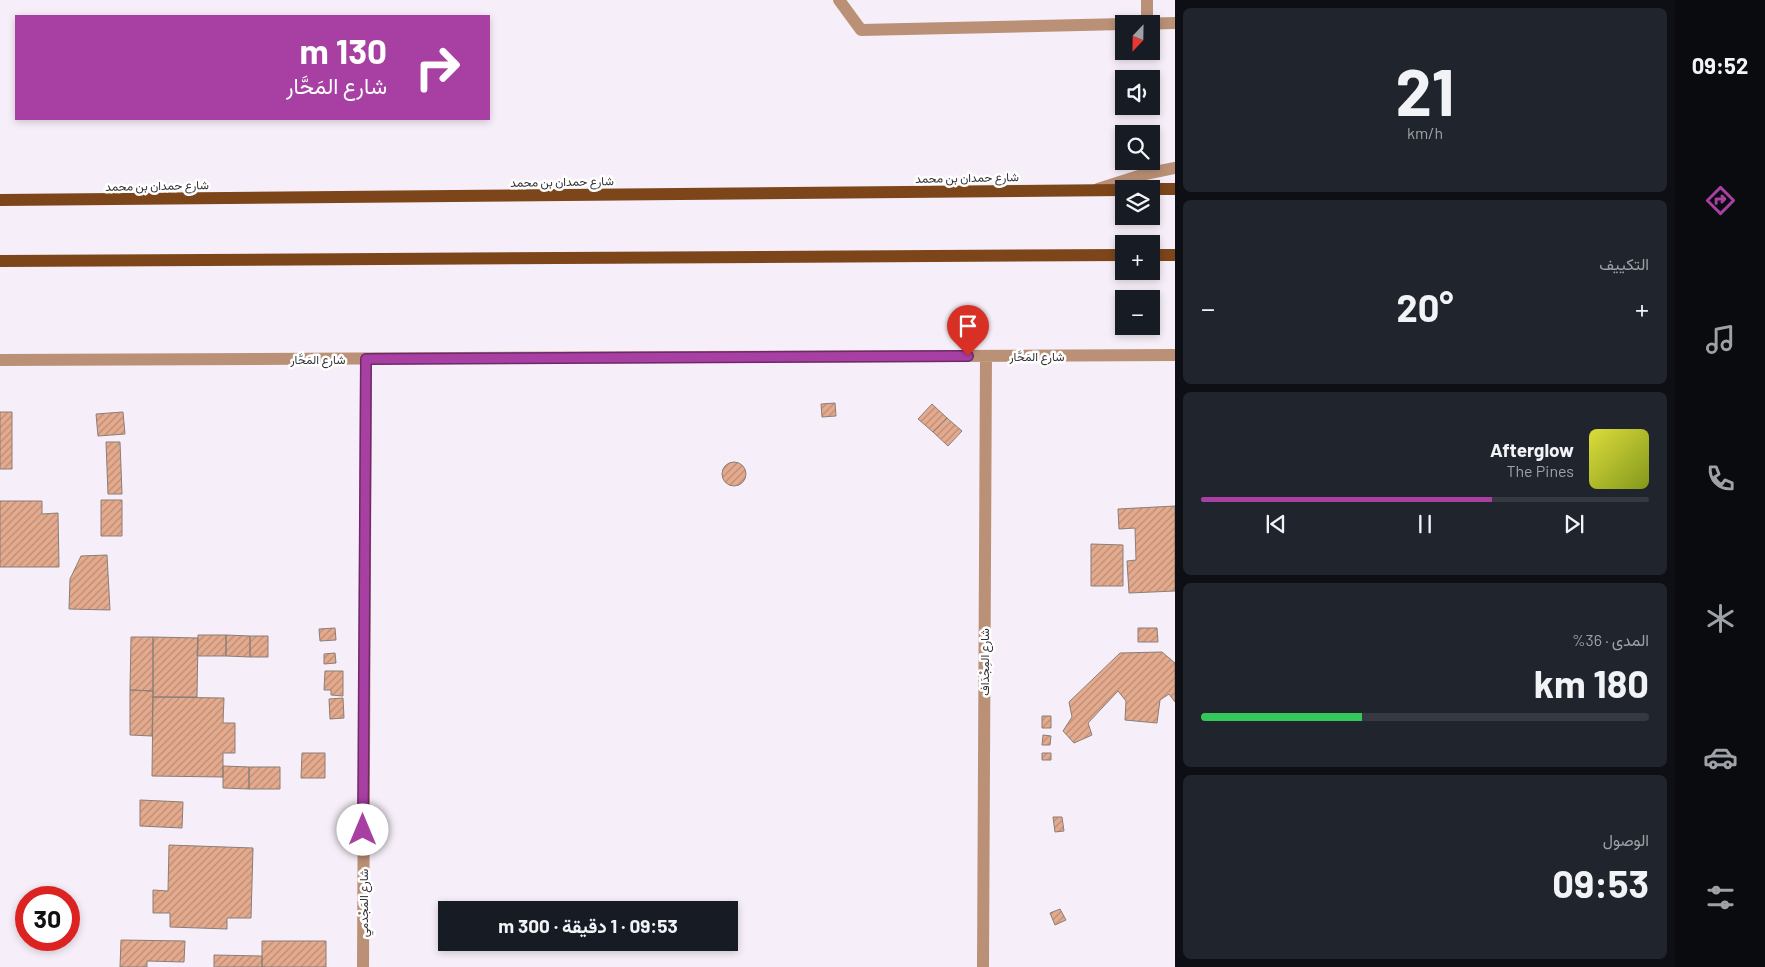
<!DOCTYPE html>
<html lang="ar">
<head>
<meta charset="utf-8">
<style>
  body { margin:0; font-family:Barlow,Vazirmatn,sans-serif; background:#20242c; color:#f1f3f6; direction:rtl; height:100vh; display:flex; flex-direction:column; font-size:19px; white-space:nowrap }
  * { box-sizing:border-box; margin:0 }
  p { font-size:16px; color:#9ea1a6 }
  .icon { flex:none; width:28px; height:28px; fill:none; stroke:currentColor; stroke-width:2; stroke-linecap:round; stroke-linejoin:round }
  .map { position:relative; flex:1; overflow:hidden; direction:ltr }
  .side { display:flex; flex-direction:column; gap:8px; padding:8px; background:#0d0f14; width:500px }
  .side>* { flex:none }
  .banner { position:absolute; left:15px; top:15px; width:475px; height:105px; border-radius:0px; box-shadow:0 2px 8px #0003; direction:rtl; background:#a840a3; color:#fff; overflow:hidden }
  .needle { width:32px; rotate:202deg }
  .fabs { position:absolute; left:1115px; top:15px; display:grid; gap:10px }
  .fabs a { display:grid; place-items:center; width:45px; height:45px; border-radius:0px; background:#171b24; box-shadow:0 2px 8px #0003; font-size:25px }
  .speed { position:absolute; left:15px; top:886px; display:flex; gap:10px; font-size:25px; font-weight:700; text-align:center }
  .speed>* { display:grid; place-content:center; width:65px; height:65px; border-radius:50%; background:#171b24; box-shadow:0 2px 8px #0003; line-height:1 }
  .speed .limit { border:8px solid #d22; background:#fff; color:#111 }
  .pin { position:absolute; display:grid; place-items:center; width:42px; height:42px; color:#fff; margin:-51px -21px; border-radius:50% 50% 50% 0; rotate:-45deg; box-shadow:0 0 5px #0007 }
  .pin .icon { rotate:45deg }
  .me { position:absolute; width:55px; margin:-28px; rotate:0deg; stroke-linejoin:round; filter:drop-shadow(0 0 4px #0008) }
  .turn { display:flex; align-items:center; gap:18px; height:105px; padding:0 20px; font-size:22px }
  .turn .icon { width:65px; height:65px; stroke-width:2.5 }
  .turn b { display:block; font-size:35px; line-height:42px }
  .big { font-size:38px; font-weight:700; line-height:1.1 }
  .side .widget { flex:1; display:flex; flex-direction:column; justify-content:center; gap:8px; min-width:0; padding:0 18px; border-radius:8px; background:#20242c }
  .side .dial { align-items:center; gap:0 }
  .dial b { font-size:65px; line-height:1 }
  .song { display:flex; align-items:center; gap:15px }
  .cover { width:60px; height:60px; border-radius:8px; background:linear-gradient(135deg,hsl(60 70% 55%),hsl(70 70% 35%)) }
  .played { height:5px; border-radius:2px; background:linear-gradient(90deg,#a840a3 65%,#363941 65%) }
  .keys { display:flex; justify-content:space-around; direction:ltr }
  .heat { display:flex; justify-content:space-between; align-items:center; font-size:28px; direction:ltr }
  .charge { height:8px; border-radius:4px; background:linear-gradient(90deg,#34c759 36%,#363941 0) }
  .trip { position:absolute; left:438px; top:901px; width:300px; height:50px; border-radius:0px; background:#171b24; box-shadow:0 2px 8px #0003; font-weight:700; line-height:50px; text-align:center; direction:rtl }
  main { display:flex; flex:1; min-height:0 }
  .menu { display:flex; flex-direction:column; width:90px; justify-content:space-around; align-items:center; background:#090b0e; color:#9ea1a6 }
  .menu .icon { width:35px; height:35px }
  .menu .active { color:#a840a3 }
  .menu b { font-size:22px; color:#f1f3f6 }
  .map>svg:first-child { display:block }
  .building { fill:url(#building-hatch); stroke:#8a7e78 }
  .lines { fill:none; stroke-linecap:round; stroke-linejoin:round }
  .street { stroke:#ba9176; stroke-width:12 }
  .primary { stroke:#7d451a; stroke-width:12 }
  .route-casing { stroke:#6d2a6a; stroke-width:12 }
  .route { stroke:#a840a3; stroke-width:9 }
  .labels { text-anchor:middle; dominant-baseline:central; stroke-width:5; stroke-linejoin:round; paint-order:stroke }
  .street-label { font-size:12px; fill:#353236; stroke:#fff }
</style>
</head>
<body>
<main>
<nav class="menu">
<b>09:52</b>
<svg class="icon active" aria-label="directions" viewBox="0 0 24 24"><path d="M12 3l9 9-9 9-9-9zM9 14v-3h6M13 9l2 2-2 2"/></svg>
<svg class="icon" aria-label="music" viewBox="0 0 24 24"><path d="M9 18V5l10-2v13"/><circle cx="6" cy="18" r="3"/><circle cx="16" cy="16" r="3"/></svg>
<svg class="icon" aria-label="phone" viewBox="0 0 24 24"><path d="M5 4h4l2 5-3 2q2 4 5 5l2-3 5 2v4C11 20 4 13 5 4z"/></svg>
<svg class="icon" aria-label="climate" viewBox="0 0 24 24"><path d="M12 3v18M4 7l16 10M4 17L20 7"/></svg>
<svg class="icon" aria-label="car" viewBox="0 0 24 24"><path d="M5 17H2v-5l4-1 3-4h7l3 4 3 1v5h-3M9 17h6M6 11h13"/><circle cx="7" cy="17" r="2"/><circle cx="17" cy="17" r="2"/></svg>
<svg class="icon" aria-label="filters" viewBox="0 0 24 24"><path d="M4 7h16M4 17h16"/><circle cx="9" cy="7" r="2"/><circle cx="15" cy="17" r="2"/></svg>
</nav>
<section class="side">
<div class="widget dial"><b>21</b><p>km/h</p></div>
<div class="widget"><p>التكييف</p>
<div class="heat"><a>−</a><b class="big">20°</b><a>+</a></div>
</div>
<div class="widget">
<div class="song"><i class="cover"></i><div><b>Afterglow</b><p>The Pines</p></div></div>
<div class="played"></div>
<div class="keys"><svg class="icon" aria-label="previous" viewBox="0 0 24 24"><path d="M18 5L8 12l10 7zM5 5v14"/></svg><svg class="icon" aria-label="pause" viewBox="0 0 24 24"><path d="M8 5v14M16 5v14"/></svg><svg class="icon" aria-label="next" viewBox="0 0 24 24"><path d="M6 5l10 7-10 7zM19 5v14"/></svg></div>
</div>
<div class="widget"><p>المدى · 36%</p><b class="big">180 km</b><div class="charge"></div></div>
<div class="widget"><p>الوصول</p><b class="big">09:53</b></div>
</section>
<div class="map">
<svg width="1175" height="967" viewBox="0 0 1175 967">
  <defs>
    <pattern id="building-hatch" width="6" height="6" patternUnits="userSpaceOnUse" patternTransform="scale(1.25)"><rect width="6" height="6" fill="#e4aa8d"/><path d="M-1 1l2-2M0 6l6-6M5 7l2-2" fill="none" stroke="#ba8b74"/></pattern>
  </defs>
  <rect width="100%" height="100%" fill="#f6eef8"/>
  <path class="building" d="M835,403L836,416L822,417L821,404Z
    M932,404L947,418L933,432L918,419Z
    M0,412H12V469H0Z
    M123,412L125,434L98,436L96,414Z
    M947,418L962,431L948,446L933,432Z
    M106,442H120L122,494H108Z
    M722 474a12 12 0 1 1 24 0a12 12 0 1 1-24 0Z
    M101,500H122V536H101Z
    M0,501H42V514L58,513L59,567H0Z
    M1175,506V591L1129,593L1127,561L1136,560L1135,528L1119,529L1118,509Z
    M1091,544L1123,545V586H1091Z
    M107,555L110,610L69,609L70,579L81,556Z
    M335,628L336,640L320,641L319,629Z
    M1138,628H1157L1158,642H1138Z
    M198,635H226V656H197Z
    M226,635L250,636V657L226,656Z
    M250,636H268V657H250Z
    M131,637H153V691L130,690Z
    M153,637L198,638L197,697H153Z
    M1162,652L1175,663V702L1169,694L1160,700L1157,723L1125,720L1126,701L1118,691L1088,723L1092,735L1074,743L1063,731L1072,717L1069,702L1120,653Z
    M335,653L336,663L324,664V654Z
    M325,671H343V696L331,695V690H324Z
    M130,690L153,691L152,736L130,735Z
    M153,697L224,698L223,723H235V753H223V777L152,776Z
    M343,698L344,718L330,719L329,699Z
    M1042,716H1051V728H1042Z
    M1043,735L1051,736L1050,745H1042Z
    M302,753H325V778H301Z
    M1042,753H1051V760H1042Z
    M223,766L249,767V789L223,788Z
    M249,767H280V789H249Z
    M140,800L183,802L182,828L140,826Z
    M1053,817H1062L1064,831L1055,832Z
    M169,845L253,848L251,918H227V929L170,927V913H153V890L168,891Z
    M1060,909L1066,920L1055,925L1050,913Z
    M121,940L185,941L184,962L147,961V967H120Z
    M262,941H326V967H262Z
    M214,955L262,956V967H214Z"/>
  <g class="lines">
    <path class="street" d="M839,0L861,30L1124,24
      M1147,0V23
      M1135,24L1175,23
      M1098,189L1145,174L1175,168
      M0,360L1175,355
      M363,967L366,359
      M983,967L986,356"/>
    <path class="primary" d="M1151,189H1175
      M0,200L1124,190
      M1151,255H1175
      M0,261L1124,255"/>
  </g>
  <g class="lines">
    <g class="route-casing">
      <path id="route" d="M363,830L366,359L968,356"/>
    </g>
    <use href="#route" class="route"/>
  </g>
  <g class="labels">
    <g class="street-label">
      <text transform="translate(967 177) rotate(-1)">شارع حمدان بن محمد</text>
      <text transform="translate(562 181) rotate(-1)">شارع حمدان بن محمد</text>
      <text transform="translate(157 185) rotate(-1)">شارع حمدان بن محمد</text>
      <text x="1037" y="356">شارع المَحَّار</text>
      <text x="318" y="359">شارع المَحَّار</text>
      <text transform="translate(984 662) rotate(-90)">شارع المِجْدَاف</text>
      <text transform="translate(363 903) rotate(-90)">شارع المَجْدمي</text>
    </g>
  </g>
</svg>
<div class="fabs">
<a><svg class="needle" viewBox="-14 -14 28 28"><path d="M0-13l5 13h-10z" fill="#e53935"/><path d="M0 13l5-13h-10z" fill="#9ea1a6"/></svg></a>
<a><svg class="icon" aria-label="sound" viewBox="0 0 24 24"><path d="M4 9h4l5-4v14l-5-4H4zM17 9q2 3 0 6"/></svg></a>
<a><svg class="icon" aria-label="search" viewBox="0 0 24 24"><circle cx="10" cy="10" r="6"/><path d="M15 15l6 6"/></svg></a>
<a><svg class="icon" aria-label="layers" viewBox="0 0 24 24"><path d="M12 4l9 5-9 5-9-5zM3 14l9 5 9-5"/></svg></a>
<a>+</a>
<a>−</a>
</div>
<div class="speed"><div class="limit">30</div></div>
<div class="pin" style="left:968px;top:356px;background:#d93025"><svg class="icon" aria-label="arrive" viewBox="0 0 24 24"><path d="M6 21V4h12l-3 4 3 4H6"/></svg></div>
<svg class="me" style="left:363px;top:830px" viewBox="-20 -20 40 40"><circle r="19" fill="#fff"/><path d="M0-13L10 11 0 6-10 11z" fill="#a840a3"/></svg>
<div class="trip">09:53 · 1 دقيقة · 300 m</div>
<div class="banner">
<div class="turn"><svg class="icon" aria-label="right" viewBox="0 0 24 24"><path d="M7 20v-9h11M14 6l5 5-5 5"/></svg><div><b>130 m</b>شارع المَحَّار</div></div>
</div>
</div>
</main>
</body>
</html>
